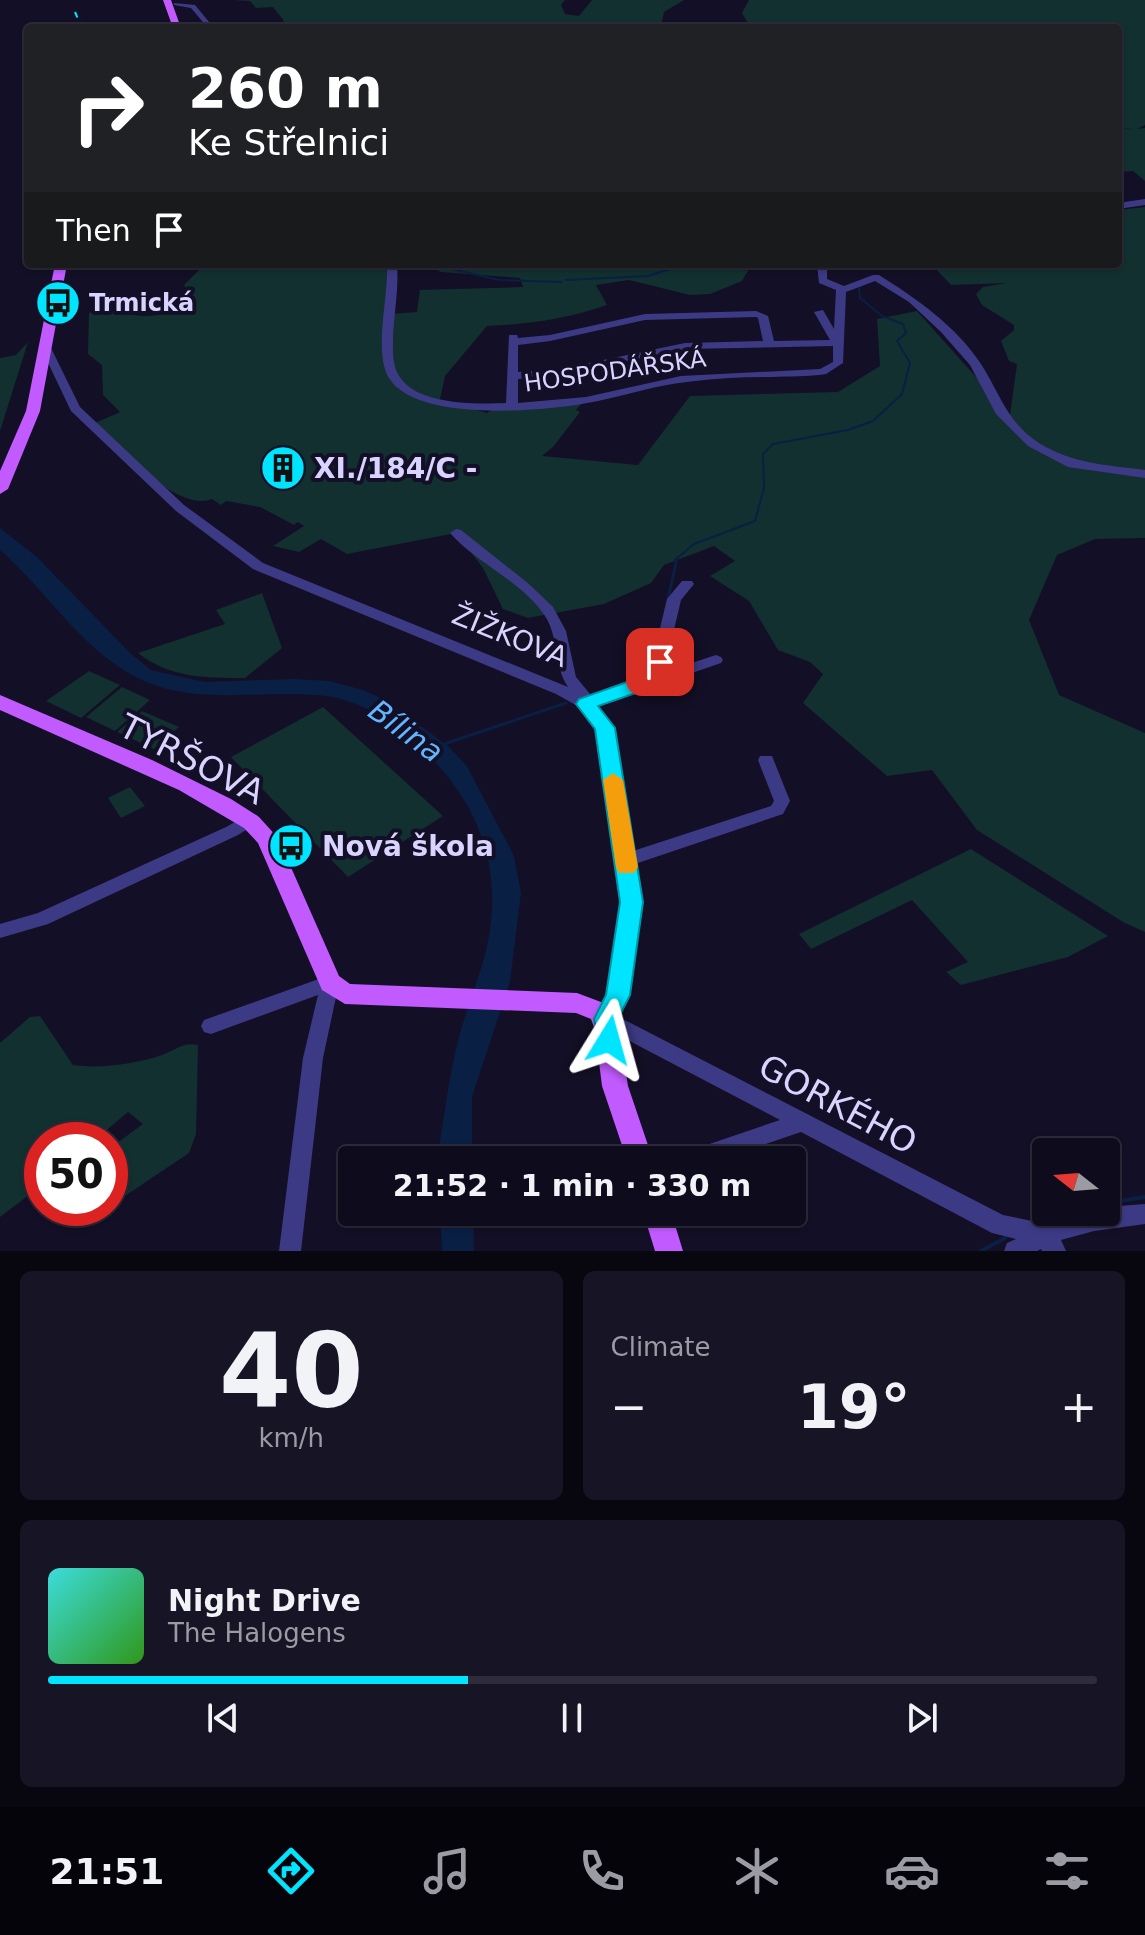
<!DOCTYPE html>
<html lang="en">
<head>
<meta charset="utf-8">
<style>
  body { margin:0; font-family:"DejaVu Sans",sans-serif; background:#171425; color:#f1f3f6; height:100vh; display:flex; flex-direction:column; font-size:30px; white-space:nowrap }
  * { box-sizing:border-box; margin:0 }
  p { font-size:26px; color:#9b9ba3 }
  .icon { flex:none; width:44px; height:44px; fill:none; stroke:currentColor; stroke-width:2; stroke-linecap:round; stroke-linejoin:round }
  .map { position:relative; height:1251px; overflow:hidden }
  .side { display:flex; flex-direction:column; gap:20px; padding:20px; background:#08060f; flex:1 }
  .side>* { flex:none }
  .guide { position:absolute; left:24px; top:24px; width:1098px; height:244px; border-radius:8px; box-shadow:0 2px 6px #0004,0 0 0 2px #2e2b3b; background:#202124; color:#fff; overflow:hidden }
  .needle { width:52px; rotate:287deg }
  .fabs { position:absolute; left:1032px; top:1138px; display:grid; gap:16px }
  .fabs a { display:grid; place-items:center; width:88px; height:88px; border-radius:8px; background:#0e0b1c; box-shadow:0 2px 6px #0004,0 0 0 2px #2e2b3b; font-size:40px }
  .speed { position:absolute; left:24px; top:1122px; display:flex; gap:16px; font-size:40px; font-weight:700; text-align:center }
  .speed>* { display:grid; place-content:center; width:104px; height:104px; border-radius:50%; background:#0e0b1c; box-shadow:0 2px 6px #0004,0 0 0 2px #2e2b3b; line-height:1 }
  .speed .limit { border:12px solid #d22; background:#fff; color:#111 }
  .pin { position:absolute; display:grid; place-items:center; width:68px; height:68px; color:#fff; margin:-34px; border-radius:16px; box-shadow:0 4px 12px #0006 }
  .me { position:absolute; width:88px; margin:-44px; rotate:8deg; stroke-linejoin:round; filter:drop-shadow(0 0 6px #0008) }
  .turn { display:flex; align-items:center; gap:28px; height:168px; padding:0 32px; font-size:36px }
  .turn .icon { width:104px; height:104px; stroke-width:2.5 }
  .turn b { display:block; font-size:56px; line-height:68px }
  .then { display:flex; align-items:center; height:76px; padding:0 32px; background:#0003; gap:16px; font-size:30px }
  .big { font-size:60px; font-weight:700; line-height:1.1 }
  .side .widget { flex:1; display:flex; flex-direction:column; justify-content:center; gap:12px; min-width:0; padding:0 28px; border-radius:12px; background:#171425 }
  .side .dial { align-items:center; gap:0 }
  .dial b { font-size:104px; line-height:1 }
  .song { display:flex; align-items:center; gap:24px }
  .cover { width:96px; height:96px; border-radius:12px; background:linear-gradient(135deg,hsl(180 70% 55%),hsl(110 70% 35%)) }
  .played { height:8px; border-radius:4px; background:linear-gradient(90deg,#00e5ff 40%,#2e2b3b 40%) }
  .keys { display:flex; justify-content:space-around; direction:ltr }
  .heat { display:flex; justify-content:space-between; align-items:center; font-size:44px; direction:ltr }
  .side .tiles { flex:1; display:grid; gap:20px; grid-template-columns:1fr 1fr }
  .widget:last-child { grid-column:span 2 }
  .trip { position:absolute; left:338px; top:1146px; width:468px; height:80px; border-radius:8px; background:#0e0b1c; box-shadow:0 2px 6px #0004,0 0 0 2px #2e2b3b; font-weight:700; line-height:80px; text-align:center }
  .tabs { display:flex; height:128px; justify-content:space-around; align-items:center; background:#06040b; color:#9b9ba3 }
  .tabs .icon { width:56px; height:56px }
  .tabs .selected { color:#00e5ff }
  .tabs b { font-size:36px; color:#f1f3f6 }
  .map>svg:first-child { display:block }
  .green { fill:#12302f }
  .water { fill:#0a1f44 }
  .lines { fill:none; stroke-linecap:round; stroke-linejoin:round }
  .stream-far2 { stroke:#0a1f44; stroke-width:2 }
  .stream-far1 { stroke:#0a1f44; stroke-width:3 }
  .stream { stroke:#0a1f44; stroke-width:4 }
  .minor { fill:#3d3a85; fill-rule:evenodd }
  .major { fill:#c25bff; fill-rule:evenodd }
  .rail { stroke:#00e5ff; stroke-width:2; stroke-dasharray:6 5; stroke-linecap:butt }
  .route { fill:#00e5ff; stroke:#0095a6; stroke-width:2 }
  .slow { fill:#f59e0b }
  .labels { text-anchor:middle; dominant-baseline:central; stroke-width:8; stroke-linejoin:round; paint-order:stroke }
  .far-poi-label { font-size:24px; font-weight:bold; fill:#d9d4ff; stroke:#130f26; text-anchor:start }
  .far-street-label { font-size:24px; fill:#d9d4ff; stroke:#130f26 }
  .poi-label { font-size:28px; font-weight:bold; fill:#d9d4ff; stroke:#130f26; text-anchor:start }
  .street-label { font-size:28px; fill:#d9d4ff; stroke:#130f26 }
  .water-label { font-size:30px; font-style:italic; fill:#62b6ff; stroke:#130f26 }
  .near-street-label { font-size:34px; fill:#d9d4ff; stroke:#130f26 }
</style>
</head>
<body>
<div class="map">
<svg width="1145" height="1251" viewBox="0 0 1145 1251">
  <rect width="100%" height="100%" fill="#130f26"/>
  <path class="green" d="M232,0H565L561,5L565,14L579,16L592,0H684L664,12L662,22L679,28H625V25L280,28L278,25L284,21L273,7L256,8L250,1Z
    M749,0H1145V125L1137,129L1145,128V181L1133,171L1118,172V127L1134,130L1118,126V28H743L749,25L742,13Z
    M1145,207V538L1095,539L1057,555L1029,620L1059,695L1145,733V932L1123,922L977,830L932,770L887,776L803,703L823,674L810,662L778,650L749,601L710,576L735,561L714,546L664,565L651,583L604,604L528,618L503,609L483,568L456,533L347,554L321,539L299,552L273,546L304,526L298,522L294,525L260,507L226,501L221,505L212,499C177,513 117,446 93,424L120,412L103,395L102,365L88,354L89,313L113,306C129,322 170,316 188,306L191,297L184,285L205,264H388L389,314L417,312L420,290L523,287L520,278L441,272L425,264H752L742,281L710,294L690,295L629,280L596,285L607,305C566,319 530,324 487,326L445,376L440,399L487,413L494,408L581,404L576,410L580,412L553,447L542,456L638,465L690,396L838,392L880,366L877,319L917,311L1010,415L1017,364L1009,361L1001,341L1014,330V325L982,305L976,294L983,287L1007,283L951,285L931,264H1118V210Z
    M28,342L0,431V358L16,355Z
    M262,593L282,648L245,678C206,678 170,678 138,653L225,624L216,610Z
    M89,671L120,685L81,718L46,701Z
    M122,687L150,700L115,731L86,717Z
    M323,707L443,816L348,877L231,757Z
    M142,711L179,727L154,749L117,732Z
    M130,787L145,806L121,818L108,798Z
    M971,849L1108,936L1068,957L961,985L946,972L968,962L912,900L811,949L799,934Z
    M40,1016L73,1065C100,1069 136,1064 162,1055C176,1050 183,1042 198,1045L196,1134L189,1153L110,1206V1148L143,1124L128,1112L95,1140H42V1185L0,1217V1043L30,1017Z"/>
  <path class="water" d="M0,528L37,557L131,654L151,670L205,682L295,679L330,681L363,690L385,700L448,746L467,766L514,856L521,893L510,982L472,1097V1160H437C444,1121 448,1080 458,1041C465,1012 477,984 485,955C505,876 483,808 425,752C399,727 364,701 327,696C264,688 196,708 136,677C81,649 46,590 0,550Z
    M440,1212H473L474,1251H442Z"/>
  <g class="lines">
    <path class="stream-far2" d="M430,264L499,280L562,282
      M566,280L648,276L685,264
      M675,560L694,544L755,521L764,488L763,454L773,444L848,430L873,421L902,394L910,363L897,341L906,333L903,324L882,316L860,298L859,287"/>
    <path class="stream-far1" d="M668,599L677,558
      M590,696L632,682L652,669
      M444,744L566,703"/>
    <path class="stream" d="M1114,1202L1145,1197
      M981,1251L1005,1238"/>
    <path class="minor" d="M174,3L195,5L214,28H208L191,8L174,5Z
      M1145,199V205L1118,209V203Z
      M387,264H397C399,289 394,313 393,338C393,349 392,364 398,374C415,406 476,404 506,403L509,335H517L518,338L550,335L645,314L756,311L768,316L774,341L830,340L814,312L823,310L834,329L836,290L819,283L817,264H827V279L844,286L873,275H879C916,298 957,327 981,364C999,392 1008,424 1039,443C1073,464 1107,465 1145,470V478L1068,467L1028,446L996,414L970,365L941,332L909,302L875,281L846,292L843,363L826,374C808,377 789,376 771,377C743,377 715,378 687,382C656,385 627,395 598,401C552,411 417,424 389,378C373,352 389,295 387,264ZM756,317L758,318L763,341L685,343L560,369L518,372V345L550,341L645,320ZM833,346V362L820,369L681,376L586,397L518,403V379L560,375L685,349Z
      M46,345L51,348L80,407L184,505L263,563L568,687C553,665 559,637 545,616C521,580 477,564 450,533L456,529L461,530L529,584L553,607L566,631L576,677L590,694L587,698L648,678L667,599L682,581H692L694,584L681,600L664,672L716,655L721,657L723,660L721,663L596,706L613,728L633,851L771,806L774,801L758,760L760,756H772L790,801L783,814L635,864L641,902L627,995L617,1016L1003,1215L1047,1224L1084,1212H1106V1207L1145,1204V1224L1094,1231L1061,1240L1066,1251H1042L1041,1249L1037,1251H1004L1007,1243L1016,1239L992,1233L801,1132L719,1160H680L683,1153L780,1120L599,1025L597,1019L609,995L623,902L598,729L581,708L556,694L253,569L176,511L71,411L41,348Z
      M251,813L257,815L259,819L257,823L238,835L48,924L0,938V924L38,913L226,827Z
      M330,975L337,977L339,983L323,1058L301,1251H279L303,1058L318,995L211,1034L204,1032L201,1026L204,1020Z"/>
    <path class="major" d="M163,0H171L181,28H173Z
      M55,264H67L40,411L8,489L0,494V471L26,411Z
      M0,695L152,760L231,799L259,817L278,838L339,976L350,984L577,993L609,1005L618,1024L628,1086L653,1160H627L602,1086L595,1030L591,1019L576,1013L345,1004L322,990L258,843L244,828L179,790L0,710Z
      M643,1212H671L683,1251H655Z"/>
    <path class="rail" d="M75,12L82,28"/>
  </g>
  <path class="route" d="M660,656L670,662L662,684L598,706L615,728L643,902L630,995L618,1019L621,1040L617,1048L609,1051L600,1048L594,1019L606,995L620,902L595,729L576,704L579,699L647,675L654,658Z"/>
  <path class="slow" d="M613,773L623,780L638,867L634,873H619L616,867L603,780Z"/>
  <defs>
    <g id="bus-disc" transform="scale(2.3)"><circle r="9.5" fill="#00e5ff" stroke="#130f26"/><path d="M-5-6H5V4H4V6H2V4H-2V6H-4V4H-5ZM-3.5-4V0h7V-4ZM-3.5 1.2v1.5H-2V1.2ZM2 1.2v1.5H3.5V1.2Z" fill="#111"/></g>
    <g id="building-disc" transform="scale(2.3)"><circle r="9.5" fill="#00e5ff" stroke="#130f26"/><path d="M-4-6H4V6H1V3H-1V6H-4ZM-2.5-4.3h1.7v1.8h-1.7ZM.8-4.3h1.7v1.8H.8ZM-2.5-1h1.7V.8h-1.7ZM.8-1h1.7V.8H.8Z" fill="#111"/></g>
  </defs>
  <g fill-rule="evenodd">
    <use href="#bus-disc" x="58" y="303"/>
    <use href="#building-disc" x="283" y="468"/>
    <use href="#bus-disc" x="291" y="846"/>
  </g>
  <g class="labels">
    <g class="far-poi-label">
      <text x="89" y="303">Trmická</text>
    </g>
    <g class="far-street-label">
      <text transform="translate(615 371) rotate(-8)">HOSPODÁŘSKÁ</text>
    </g>
    <g class="poi-label">
      <text x="314" y="468">XI./184/C -</text>
      <text x="322" y="846">Nová škola</text>
    </g>
    <g class="street-label">
      <text transform="translate(510 636) rotate(22)">ŽIŽKOVA</text>
    </g>
    <g class="water-label">
      <text transform="translate(406 731) rotate(36)">Bílina</text>
    </g>
    <g class="near-street-label">
      <text transform="translate(192 759) rotate(27)">TYRŠOVA</text>
      <text transform="translate(838 1104) rotate(28)">GORKÉHO</text>
    </g>
  </g>
</svg>
<div class="fabs">
<a><svg class="needle" viewBox="-14 -14 28 28"><path d="M0-13l5 13h-10z" fill="#e53935"/><path d="M0 13l5-13h-10z" fill="#9b9ba3"/></svg></a>
</div>
<div class="speed"><div class="limit">50</div></div>
<div class="pin" style="left:660px;top:662px;background:#d93025"><svg class="icon" aria-label="arrive" viewBox="0 0 24 24"><path d="M6 21V4h12l-3 4 3 4H6"/></svg></div>
<svg class="me" style="left:609px;top:1040px" viewBox="-20 -20 40 40"><path d="M0-17L14 15 0 8-14 15z" fill="#00e5ff" stroke="#fff" stroke-width="4"/></svg>
<div class="trip">21:52 · 1 min · 330 m</div>
<div class="guide">
<div class="turn"><svg class="icon" aria-label="right" viewBox="0 0 24 24"><path d="M7 20v-9h11M14 6l5 5-5 5"/></svg><div><b>260 m</b>Ke Střelnici</div></div>
<div class="then">Then<svg class="icon" aria-label="arrive" viewBox="0 0 24 24"><path d="M6 21V4h12l-3 4 3 4H6"/></svg></div>
</div>
</div>
<section class="side">
<div class="tiles">
<div class="widget dial"><b>40</b><p>km/h</p></div>
<div class="widget"><p>Climate</p>
<div class="heat"><a>−</a><b class="big">19°</b><a>+</a></div>
</div>
<div class="widget">
<div class="song"><i class="cover"></i><div><b>Night Drive</b><p>The Halogens</p></div></div>
<div class="played"></div>
<div class="keys"><svg class="icon" aria-label="previous" viewBox="0 0 24 24"><path d="M18 5L8 12l10 7zM5 5v14"/></svg><svg class="icon" aria-label="pause" viewBox="0 0 24 24"><path d="M8 5v14M16 5v14"/></svg><svg class="icon" aria-label="next" viewBox="0 0 24 24"><path d="M6 5l10 7-10 7zM19 5v14"/></svg></div>
</div>
</div>
</section>
<nav class="tabs">
<b>21:51</b>
<svg class="icon selected" aria-label="directions" viewBox="0 0 24 24"><path d="M12 3l9 9-9 9-9-9zM9 14v-3h6M13 9l2 2-2 2"/></svg>
<svg class="icon" aria-label="music" viewBox="0 0 24 24"><path d="M9 18V5l10-2v13"/><circle cx="6" cy="18" r="3"/><circle cx="16" cy="16" r="3"/></svg>
<svg class="icon" aria-label="phone" viewBox="0 0 24 24"><path d="M5 4h4l2 5-3 2q2 4 5 5l2-3 5 2v4C11 20 4 13 5 4z"/></svg>
<svg class="icon" aria-label="climate" viewBox="0 0 24 24"><path d="M12 3v18M4 7l16 10M4 17L20 7"/></svg>
<svg class="icon" aria-label="car" viewBox="0 0 24 24"><path d="M5 17H2v-5l4-1 3-4h7l3 4 3 1v5h-3M9 17h6M6 11h13"/><circle cx="7" cy="17" r="2"/><circle cx="17" cy="17" r="2"/></svg>
<svg class="icon" aria-label="filters" viewBox="0 0 24 24"><path d="M4 7h16M4 17h16"/><circle cx="9" cy="7" r="2"/><circle cx="15" cy="17" r="2"/></svg>
</nav>
</body>
</html>
